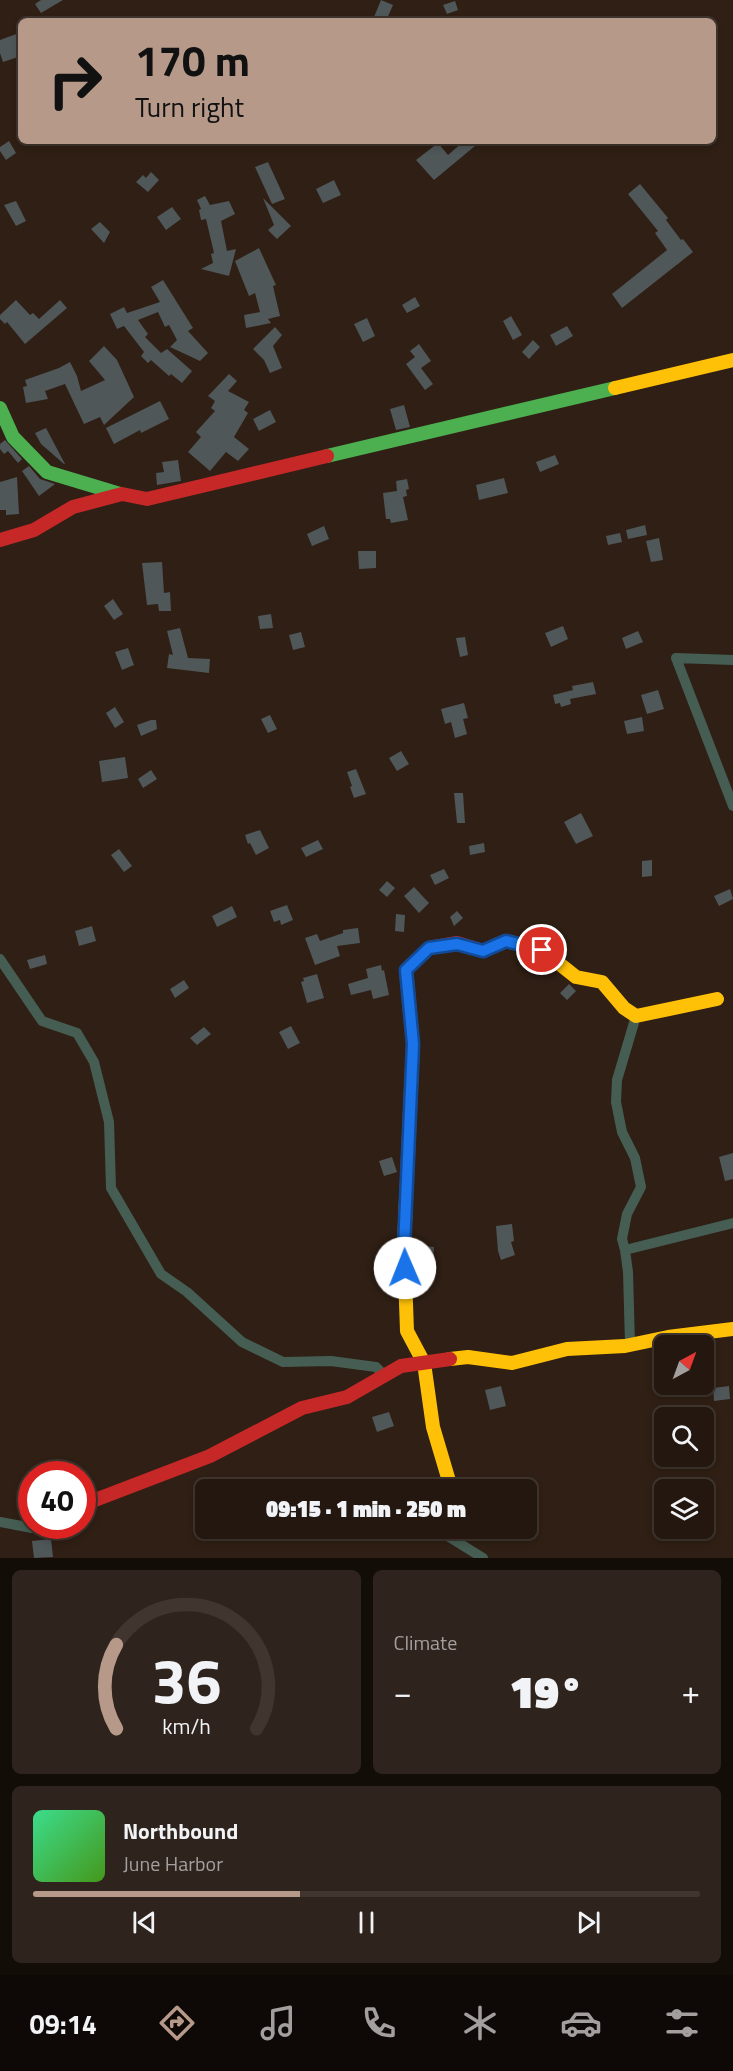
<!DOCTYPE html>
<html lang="en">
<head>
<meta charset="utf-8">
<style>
  body { margin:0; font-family:"Titillium Web",sans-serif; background:#2f241d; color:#f1f3f6; height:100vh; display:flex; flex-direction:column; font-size:22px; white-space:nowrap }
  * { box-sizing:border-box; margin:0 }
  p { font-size:20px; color:#a39f9e }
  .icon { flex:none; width:33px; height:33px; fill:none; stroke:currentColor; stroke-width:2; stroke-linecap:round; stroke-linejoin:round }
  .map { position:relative; height:1558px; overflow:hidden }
  .side { display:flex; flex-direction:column; gap:12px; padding:12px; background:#130d08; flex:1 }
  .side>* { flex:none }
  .hud { position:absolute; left:18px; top:18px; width:698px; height:126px; border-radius:9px; box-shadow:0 3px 9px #0003,0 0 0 2px #40362f; background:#b69989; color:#111; overflow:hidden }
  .needle { width:39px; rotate:41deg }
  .controls { position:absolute; left:654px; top:1335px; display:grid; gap:12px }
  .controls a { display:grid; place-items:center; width:60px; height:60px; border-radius:9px; background:#23170f; box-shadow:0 3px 9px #0003,0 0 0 2px #40362f; font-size:30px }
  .speed { position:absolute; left:18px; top:1461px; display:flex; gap:12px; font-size:30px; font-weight:700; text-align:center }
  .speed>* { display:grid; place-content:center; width:78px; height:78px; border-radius:50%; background:#23170f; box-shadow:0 3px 9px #0003,0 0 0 2px #40362f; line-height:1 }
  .speed .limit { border:9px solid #d22; background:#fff; color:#111 }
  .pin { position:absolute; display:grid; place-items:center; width:51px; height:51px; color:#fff; margin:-26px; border:3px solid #fff; border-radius:50%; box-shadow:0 2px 6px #0007 }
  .me { position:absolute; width:66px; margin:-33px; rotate:359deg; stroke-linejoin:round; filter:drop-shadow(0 0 4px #0008) }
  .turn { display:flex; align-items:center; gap:21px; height:126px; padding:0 18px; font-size:27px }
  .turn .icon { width:78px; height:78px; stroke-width:2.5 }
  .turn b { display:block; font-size:42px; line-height:51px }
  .big { font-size:45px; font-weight:800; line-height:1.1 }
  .side .widget { flex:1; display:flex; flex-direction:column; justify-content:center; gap:9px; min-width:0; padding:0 21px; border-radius:9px; background:#2f241d }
  .side .dial { align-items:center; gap:0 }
  .dial svg { height:156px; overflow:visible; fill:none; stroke:#40362f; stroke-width:7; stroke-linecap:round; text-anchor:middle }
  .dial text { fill:#f1f3f6; stroke:none }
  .song { display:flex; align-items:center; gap:18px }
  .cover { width:72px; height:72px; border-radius:9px; background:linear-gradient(135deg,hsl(150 70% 55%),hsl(100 70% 35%)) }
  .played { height:6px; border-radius:3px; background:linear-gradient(90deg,#b69989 40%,#40362f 40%) }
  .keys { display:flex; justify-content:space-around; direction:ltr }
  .heat { display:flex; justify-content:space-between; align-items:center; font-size:33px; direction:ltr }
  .side .tiles { flex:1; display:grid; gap:12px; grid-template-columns:1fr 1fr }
  .widget:last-child { grid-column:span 2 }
  .trip { position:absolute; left:195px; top:1479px; width:342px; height:60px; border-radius:9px; background:#23170f; box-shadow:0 3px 9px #0003,0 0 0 2px #40362f; font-weight:800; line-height:60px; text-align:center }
  .dock { display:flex; height:96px; justify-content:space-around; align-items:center; background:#0e0906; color:#a39f9e }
  .dock .icon { width:42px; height:42px }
  .dock .on { color:#b69989 }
  .dock b { font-size:27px; color:#f1f3f6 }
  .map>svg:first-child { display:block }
  .building { fill:#4f5759 }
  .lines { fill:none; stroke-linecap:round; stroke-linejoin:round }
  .street { stroke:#455d52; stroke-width:10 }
  .fast { stroke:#4caf50; stroke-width:14 }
  .slow { stroke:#ffc107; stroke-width:14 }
  .jam { stroke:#c62828; stroke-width:14 }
  .route-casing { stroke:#114b97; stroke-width:15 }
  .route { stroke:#1a73e8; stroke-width:10 }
</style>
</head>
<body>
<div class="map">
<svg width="733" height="1558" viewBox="0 0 733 1558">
  <rect width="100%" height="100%" fill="#2f1f14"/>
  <path class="building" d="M41,0H63L41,13L35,4Z
    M381,0L393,5L386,21L374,17Z
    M455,1L458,10L447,14L443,5Z
    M19,33L21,56L3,62L0,53V40Z
    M9,141L16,153L6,160L0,151V147Z
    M464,141H481L434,180L416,160L438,143L448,155Z
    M268,162L285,199L272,204L255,167Z
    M151,172L159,180L148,192L136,182L143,175L146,178Z
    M334,180L341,195L323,203L316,189Z
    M640,184L668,218L666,220L681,240L683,239L693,252L622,308L612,294L667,250L655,233L658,231L628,194Z
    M205,196L210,205L229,201L235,214L221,221L227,251L236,249L229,276L201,269L213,263L211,254L214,253L206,219L201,220L199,210L201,209L197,200Z
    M263,198L291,226L277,239L268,230L274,225Z
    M16,201L26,221L16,226L4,205Z
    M172,207L181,219L166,230L157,217Z
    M100,222L110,232L104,243L91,229Z
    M259,248L276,285L273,286L280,316L268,319L271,323L246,328L244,315L260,312L255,293L249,296L235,261Z
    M163,280L193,328L188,331L208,353L200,361L170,347L177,340L169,325L165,327L158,312L138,320L148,334L145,337L161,353L167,349L192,371L182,383L171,374L169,376L151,360L148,363L141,356L144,352L124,326L117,329L110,314L124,307L127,313L160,302L151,287Z
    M415,297L420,306L407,313L402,305Z
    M16,300L30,315L33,313L39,319L60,300L67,308L25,344L7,322L5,324L0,319V315Z
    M511,316L522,335L513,340L503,321Z
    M367,318L375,336L363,342L354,324Z
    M567,326L573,336L556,346L550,335Z
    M275,327L282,335L273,346L282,368L270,373L264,360L253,349Z
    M533,340L540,347L529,359L522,352Z
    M419,344L431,361L421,368L433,384L425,390L406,364L415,357L410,351Z
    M104,346L117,360L134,397L104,425L100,417L84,424L65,384L45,391L48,399L26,403L23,387L27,386L25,380L59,368L70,362L77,376L81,391L105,380L89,361Z
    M229,374L237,381L228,391L249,402L244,410L248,413L234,437L249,449L238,461L226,452L210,471L188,452L201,437L196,432L215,411L211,408L215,401L208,396Z
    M160,401L169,419L141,433L140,430L114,444L106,428Z
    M404,405L410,427L396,430L390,409Z
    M270,410L276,422L259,431L253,419Z
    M46,428L65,464H64L41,444L35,433Z
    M5,440L22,459L18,463L8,451L4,454L0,449V444Z
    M555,455L559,464L540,472L536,462Z
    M178,460L181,481L157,485L156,473L164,472L162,462Z
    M29,466L40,479L55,484L39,496L22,471Z
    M17,477L19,514L6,515V510H0V482Z
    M504,478L508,493L479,500L476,485Z
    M407,479L409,489L406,490L407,496L403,497L408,520L391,523L390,519H386L383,493L397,491L396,481Z
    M645,525L647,535L628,539L626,530Z
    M324,526L329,539L312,546L307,534Z
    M620,533L622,542L608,545L606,536Z
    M659,538L663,560L651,562L646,541Z
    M358,551H376V568L359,569Z
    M162,562L164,593L170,592L171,611H159L158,604L147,605L142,563Z
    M113,599L123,614L114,620L104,606Z
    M271,614L273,628L260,629L258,616Z
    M563,626L568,639L551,647L545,633Z
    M180,628L188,658L210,659L209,673L167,668L169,654L173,655L167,631Z
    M638,631L643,642L626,649L622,638Z
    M301,632L305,647L293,650L289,635Z
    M465,637L468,655L460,657L456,638Z
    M128,648L134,665L122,670L115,652Z
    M593,682L596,694L570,699L571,704L561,707L560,703L555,704L553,695L573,690L572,686Z
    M658,690L664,709L647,714L641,695Z
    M464,703L468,718L463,719L467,734L455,738L451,722L445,724L441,709Z
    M115,707L124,722L115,728L106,713Z
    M270,715L277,729L268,733L261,719Z
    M642,717L644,731L627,734L624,721Z
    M151,720H156L157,729L141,736L137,725Z
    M401,751L409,764L397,771L389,758Z
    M125,757L128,778L102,782L99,761Z
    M356,769L366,794L354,798L350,787L352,786L347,772Z
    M151,770L157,779L143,788L138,779Z
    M454,793H463L465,823H457Z
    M581,813L593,836L576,844L564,822Z
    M260,830L269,848L256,855L250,843L248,844L245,835Z
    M318,840L323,849L306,857L301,848Z
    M484,843L485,852L470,855L469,846Z
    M119,849L132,866L124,872L111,855Z
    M652,860V876L642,877V861Z
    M444,869L449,878L435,885L430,875Z
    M387,881L395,888L387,897L379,890Z
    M414,887L429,903L419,913L404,896Z
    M730,889L733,899L719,906L714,896Z
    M287,905L293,920L281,925L280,920L274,922L270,911Z
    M232,906L237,917L217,927L212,916Z
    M457,911L463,918L454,926L450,917Z
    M396,914L405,915L404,932L395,931Z
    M92,926L96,941L79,946L75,931Z
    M358,928L360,943L337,946L340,956L315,965L305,938L317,934L320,941L343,933V930Z
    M45,955L47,964L30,969L27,960Z
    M381,965L382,971L384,970L389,995L373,999L371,990L351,995L348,984L368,978L366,969Z
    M317,974L324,998L307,1003L301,982L304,981L303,978Z
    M184,980L189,988L175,998L170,989Z
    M569,984L576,991L567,1000L560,993Z
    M291,1026L300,1043L288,1049L279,1032Z
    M204,1027L211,1034L197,1045L190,1038Z
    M733,1153V1179L725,1181L719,1157Z
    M392,1157L397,1172L384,1176L379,1161Z
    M512,1224L514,1241L511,1242L515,1255L501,1260L498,1251L496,1226Z
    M425,1246L434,1247L433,1262L423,1260Z
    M501,1386L506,1406L490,1410L485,1390Z
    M729,1386L730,1399L714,1401L713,1388Z
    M389,1412L394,1426L377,1432L372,1417Z
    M51,1539L53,1557L34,1558L32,1541Z"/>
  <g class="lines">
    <path class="street" d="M733,660L676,658L733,806
      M0,959L42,1021L77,1033L94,1062L109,1122L111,1188L161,1274L187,1292L242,1342L283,1362L331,1361L376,1367L385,1376
      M625,1250L733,1223
      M630,1344L628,1272L625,1250L622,1239L627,1214L641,1187L635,1158L622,1132L616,1102L617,1080L636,1016
      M0,1522L32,1528L37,1526
      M438,1528V1530L483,1558"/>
    <path class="fast" d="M0,408L13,437L47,472L120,494
      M327,456L615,388"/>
    <path class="slow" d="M615,388L733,360
      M496,945L506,941L542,950L576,977L602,982L624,1008L636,1016L717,999
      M406,1200L404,1247L407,1331L424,1363L433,1427L449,1481L447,1490
      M450,1359L468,1357L512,1363L567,1349L625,1346L668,1337L733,1329"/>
    <path class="jam" d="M0,540L34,530L73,507L122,494L147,499L327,456
      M406,1200L413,1044L406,970L429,948L457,943L483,951L496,945
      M82,1505L210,1456L302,1408L347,1397L401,1366L450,1359"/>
  </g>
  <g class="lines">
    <g class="route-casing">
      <path id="route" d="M405,1268L404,1247L413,1044L406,970L429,948L457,944L483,951L506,941L542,950"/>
    </g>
    <use href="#route" class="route"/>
  </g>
</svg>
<div class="controls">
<a><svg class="needle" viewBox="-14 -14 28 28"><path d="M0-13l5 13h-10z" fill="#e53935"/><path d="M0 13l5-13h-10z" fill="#a39f9e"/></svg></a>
<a><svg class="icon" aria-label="search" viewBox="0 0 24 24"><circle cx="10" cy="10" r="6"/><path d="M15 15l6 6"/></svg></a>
<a><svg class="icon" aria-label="layers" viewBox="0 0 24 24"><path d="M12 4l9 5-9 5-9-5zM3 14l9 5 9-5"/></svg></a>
</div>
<div class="speed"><div class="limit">40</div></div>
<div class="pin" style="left:542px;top:950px;background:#d93025"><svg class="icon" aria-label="arrive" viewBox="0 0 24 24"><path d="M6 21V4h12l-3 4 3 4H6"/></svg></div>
<svg class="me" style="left:405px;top:1268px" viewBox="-20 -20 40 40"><circle r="19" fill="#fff"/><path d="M0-13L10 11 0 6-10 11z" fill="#1a73e8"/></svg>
<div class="trip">09:15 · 1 min · 250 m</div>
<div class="hud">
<div class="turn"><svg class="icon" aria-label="right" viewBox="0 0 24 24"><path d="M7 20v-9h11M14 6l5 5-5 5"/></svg><div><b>170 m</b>Turn right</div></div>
</div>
</div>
<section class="side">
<div class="tiles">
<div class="widget dial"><svg viewBox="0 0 100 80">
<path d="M14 69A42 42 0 1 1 86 69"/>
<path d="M14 69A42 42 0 0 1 14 26" stroke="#b69989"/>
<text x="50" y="56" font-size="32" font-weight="700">36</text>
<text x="50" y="72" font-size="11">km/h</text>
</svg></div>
<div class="widget"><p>Climate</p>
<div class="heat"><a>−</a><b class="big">19°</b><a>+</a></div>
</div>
<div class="widget">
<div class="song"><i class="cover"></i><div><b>Northbound</b><p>June Harbor</p></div></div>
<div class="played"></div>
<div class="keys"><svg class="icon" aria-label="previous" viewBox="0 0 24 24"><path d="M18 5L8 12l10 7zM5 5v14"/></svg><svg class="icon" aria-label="pause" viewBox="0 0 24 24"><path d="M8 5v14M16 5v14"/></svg><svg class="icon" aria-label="next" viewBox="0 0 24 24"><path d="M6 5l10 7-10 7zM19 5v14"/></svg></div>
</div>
</div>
</section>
<nav class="dock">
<b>09:14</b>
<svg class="icon on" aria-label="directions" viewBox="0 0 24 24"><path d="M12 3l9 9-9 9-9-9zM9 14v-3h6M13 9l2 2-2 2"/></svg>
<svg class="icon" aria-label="music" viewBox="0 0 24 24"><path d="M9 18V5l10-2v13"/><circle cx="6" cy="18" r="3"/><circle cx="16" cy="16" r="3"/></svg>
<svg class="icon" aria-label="phone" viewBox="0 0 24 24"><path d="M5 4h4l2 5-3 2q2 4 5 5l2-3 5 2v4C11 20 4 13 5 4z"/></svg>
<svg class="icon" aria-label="climate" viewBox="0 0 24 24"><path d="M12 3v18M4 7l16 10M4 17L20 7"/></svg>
<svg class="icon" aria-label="car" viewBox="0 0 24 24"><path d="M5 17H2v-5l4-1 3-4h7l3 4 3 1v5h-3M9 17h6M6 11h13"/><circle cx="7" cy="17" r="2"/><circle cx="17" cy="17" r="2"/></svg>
<svg class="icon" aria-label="filters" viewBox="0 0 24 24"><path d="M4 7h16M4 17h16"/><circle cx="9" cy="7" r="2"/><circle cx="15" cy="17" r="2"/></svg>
</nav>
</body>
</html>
